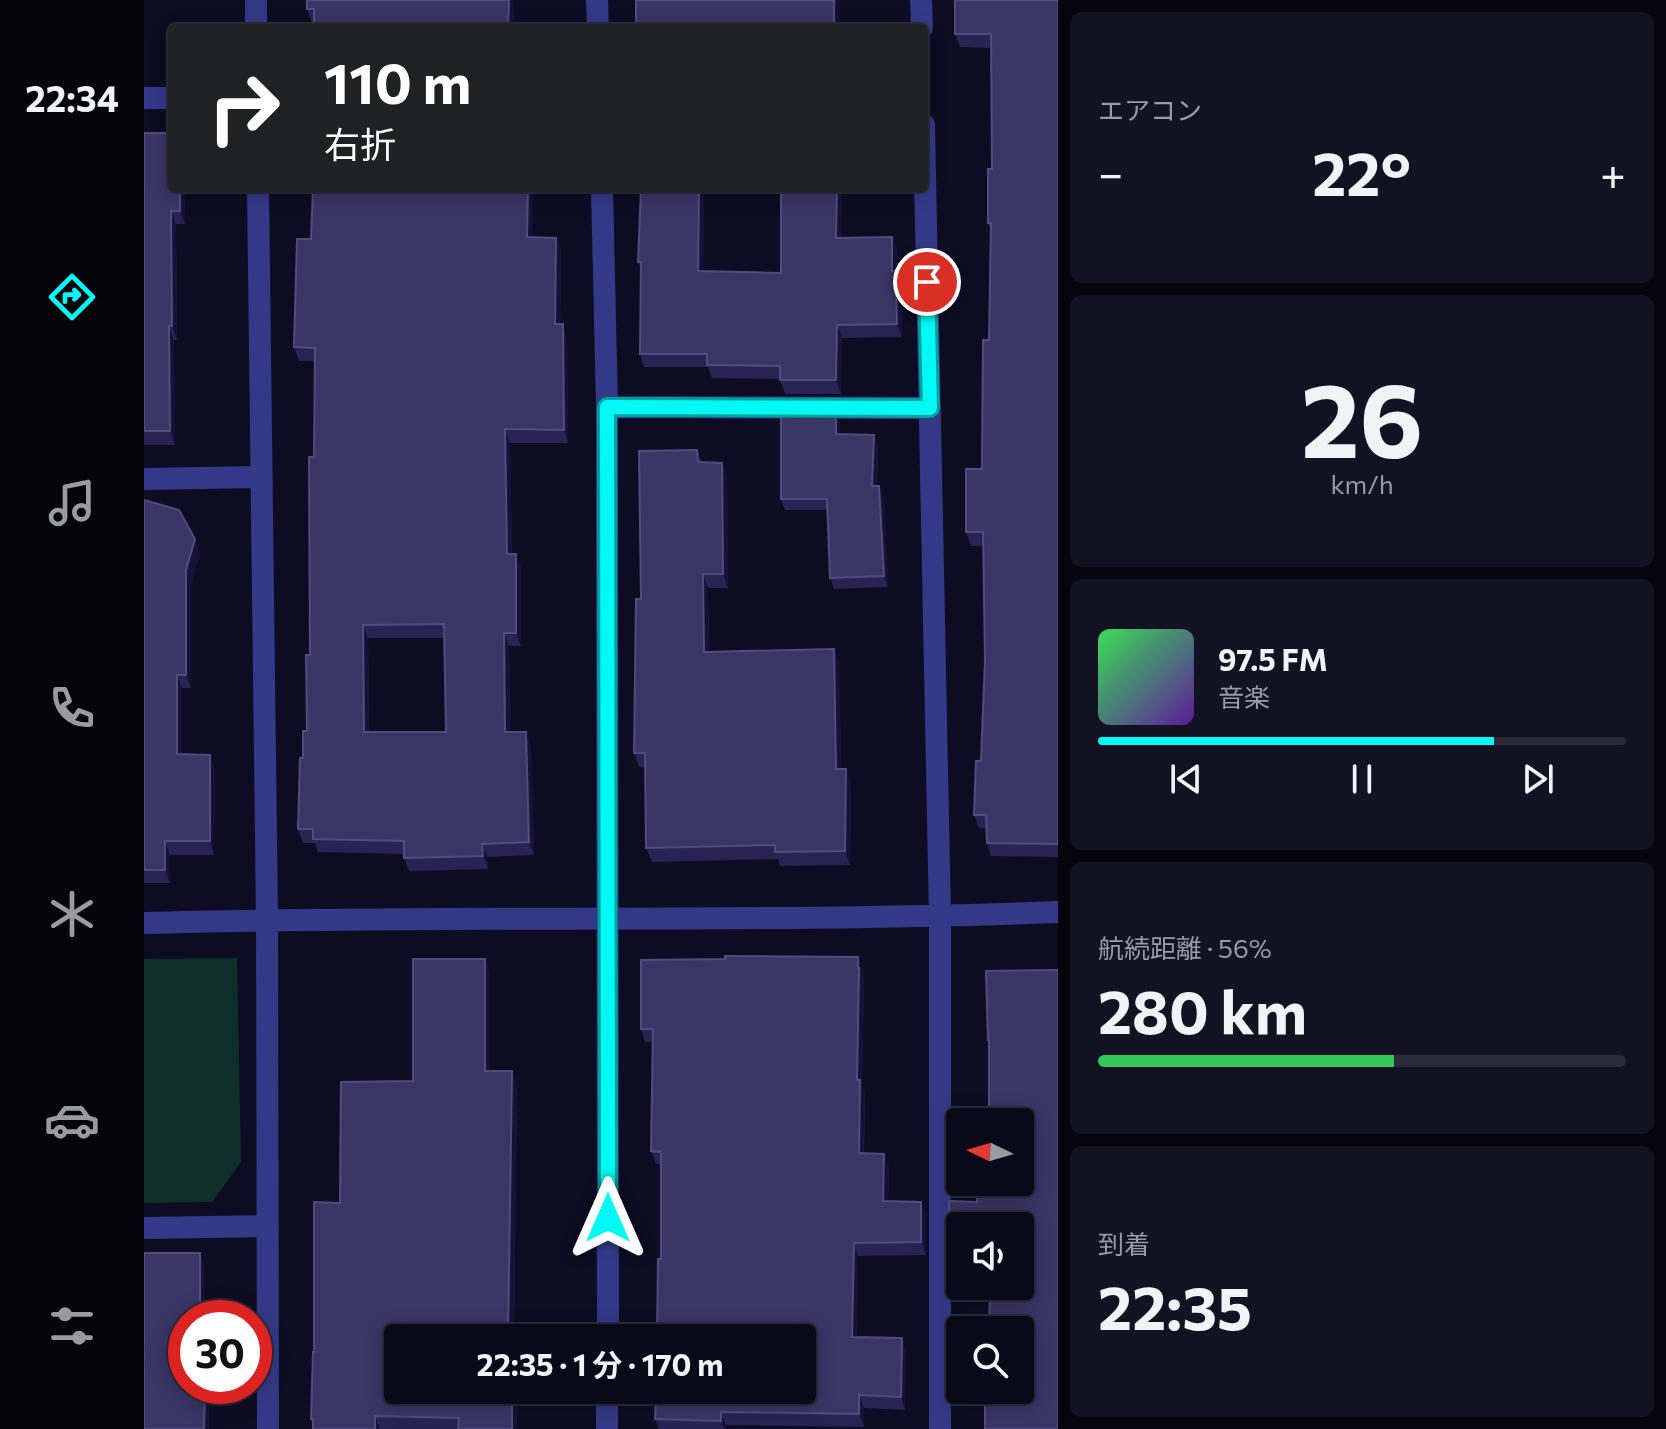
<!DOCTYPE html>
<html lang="ja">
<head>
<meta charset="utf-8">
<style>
  body { margin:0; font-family:Commissioner,"Noto Sans JP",sans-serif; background:#131223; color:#f1f3f6; height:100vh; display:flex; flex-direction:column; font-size:30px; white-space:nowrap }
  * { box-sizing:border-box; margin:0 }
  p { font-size:26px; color:#999aa2 }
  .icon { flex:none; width:44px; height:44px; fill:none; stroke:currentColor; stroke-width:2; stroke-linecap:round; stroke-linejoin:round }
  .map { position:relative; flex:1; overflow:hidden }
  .details { display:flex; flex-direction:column; gap:12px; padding:12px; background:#06050e; width:608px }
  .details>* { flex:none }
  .top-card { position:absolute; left:24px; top:24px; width:760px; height:168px; border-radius:8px; box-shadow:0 4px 20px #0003,0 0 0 2px #2a2a39; background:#202124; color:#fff; overflow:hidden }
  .needle { width:52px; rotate:275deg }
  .buttons { position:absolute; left:802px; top:1108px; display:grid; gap:16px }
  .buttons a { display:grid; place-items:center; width:88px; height:88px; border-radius:8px; background:#0a091a; box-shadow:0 4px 20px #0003,0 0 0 2px #2a2a39; font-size:40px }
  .speed { position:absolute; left:24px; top:1300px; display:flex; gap:16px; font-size:40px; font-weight:700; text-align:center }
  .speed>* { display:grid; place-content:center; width:104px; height:104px; border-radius:50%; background:#0a091a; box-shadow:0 4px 20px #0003,0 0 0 2px #2a2a39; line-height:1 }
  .speed .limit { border:12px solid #d22; background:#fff; color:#111 }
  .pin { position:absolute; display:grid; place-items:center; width:68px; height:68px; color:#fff; margin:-34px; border:4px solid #fff; border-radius:50%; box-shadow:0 2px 8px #0007 }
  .me { position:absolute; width:88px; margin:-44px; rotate:0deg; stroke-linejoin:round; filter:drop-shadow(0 0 6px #0008) }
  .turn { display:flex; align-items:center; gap:28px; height:168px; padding:0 24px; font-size:36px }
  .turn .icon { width:104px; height:104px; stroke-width:2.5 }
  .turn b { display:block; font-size:56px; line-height:68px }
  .big { font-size:60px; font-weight:700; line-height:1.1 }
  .details .card { flex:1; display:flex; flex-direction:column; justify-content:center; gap:12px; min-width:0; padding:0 28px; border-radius:12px; background:#131223 }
  .details .dial { align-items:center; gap:0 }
  .dial b { font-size:104px; line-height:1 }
  .song { display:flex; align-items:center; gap:24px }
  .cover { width:96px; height:96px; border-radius:12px; background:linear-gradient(135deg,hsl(130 70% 55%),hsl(270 70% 35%)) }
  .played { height:8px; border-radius:4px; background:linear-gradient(90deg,#00f9f5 75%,#2a2a39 75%) }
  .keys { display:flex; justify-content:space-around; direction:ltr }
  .heat { display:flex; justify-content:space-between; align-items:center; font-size:44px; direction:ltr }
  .charge { height:12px; border-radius:6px; background:linear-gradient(90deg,#34c759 56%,#2a2a39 0) }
  .trip { position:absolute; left:240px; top:1324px; width:432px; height:80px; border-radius:8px; background:#0a091a; box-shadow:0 4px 20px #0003,0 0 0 2px #2a2a39; font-weight:700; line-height:80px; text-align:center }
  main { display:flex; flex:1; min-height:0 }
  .tab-bar { display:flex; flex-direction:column; width:144px; justify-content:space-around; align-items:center; background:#04040a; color:#999aa2 }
  .tab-bar .icon { width:56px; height:56px }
  .tab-bar .current { color:#00f9f5 }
  .tab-bar b { font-size:36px; color:#f1f3f6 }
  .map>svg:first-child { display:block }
  .green { fill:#0e2e29 }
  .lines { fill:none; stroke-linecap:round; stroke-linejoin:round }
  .service { stroke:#333987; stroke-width:22 }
  .minor { stroke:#333987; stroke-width:22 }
  .wall { fill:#272353; fill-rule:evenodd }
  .shaded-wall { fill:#151238 }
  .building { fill:#393565; stroke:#504d7e; stroke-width:2; fill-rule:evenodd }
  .route-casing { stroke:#00a29f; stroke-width:20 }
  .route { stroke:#00f9f5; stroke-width:14 }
</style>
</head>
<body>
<main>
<nav class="tab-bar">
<b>22:34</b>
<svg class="icon current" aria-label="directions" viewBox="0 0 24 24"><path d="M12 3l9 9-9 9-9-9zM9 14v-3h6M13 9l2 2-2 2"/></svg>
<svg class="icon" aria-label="music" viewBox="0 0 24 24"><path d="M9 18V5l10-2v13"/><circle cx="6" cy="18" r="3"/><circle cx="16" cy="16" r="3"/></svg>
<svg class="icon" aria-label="phone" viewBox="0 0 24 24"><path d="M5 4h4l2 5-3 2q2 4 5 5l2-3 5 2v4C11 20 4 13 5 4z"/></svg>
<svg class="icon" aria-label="climate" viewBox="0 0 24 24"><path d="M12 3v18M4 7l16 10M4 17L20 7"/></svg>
<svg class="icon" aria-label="car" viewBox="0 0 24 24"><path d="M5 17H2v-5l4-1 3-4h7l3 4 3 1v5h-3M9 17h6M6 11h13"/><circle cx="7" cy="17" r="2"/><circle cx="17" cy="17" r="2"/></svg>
<svg class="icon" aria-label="filters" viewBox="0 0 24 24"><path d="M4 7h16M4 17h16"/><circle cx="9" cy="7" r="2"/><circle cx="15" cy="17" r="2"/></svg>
</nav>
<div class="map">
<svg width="914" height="1429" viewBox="0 0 914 1429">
  <rect width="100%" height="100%" fill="#0d0c23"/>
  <path class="green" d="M93,958L97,1162L68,1202L0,1203V959Z"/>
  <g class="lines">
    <path class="service" d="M0,1228L123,1226"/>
    <path class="minor" d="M112,0V28
      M453,0L454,28
      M777,0L778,28
      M0,98H28
      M780,125L796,917V1429
      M114,188L123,919L124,1429
      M458,188L463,407L464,1338
      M463,407L786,408
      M0,479L117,477
      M0,923C305,914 609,924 914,912
      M463,1429V1390"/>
  </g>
  <path class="wall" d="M370,0L170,23H168L163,9Z
    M914,0V857L847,856L843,843L842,828H835L830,815L837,761L841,660L839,546H827L822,532L838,469L845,340L847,231L844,223L848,169L847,48L816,47L811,34Z
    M0,133L28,188H40L41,224H32L33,340H30L31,445H0Z
    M497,188H696L698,194L697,238L753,250V272L757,285L758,337L698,338L697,394H641L636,379L568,378L564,367H500L496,354L497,268L494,262ZM560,191L637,192V273L559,272Z
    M412,238L417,251L416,324L423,338L424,443H366L368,554L377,567V646H365L366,732L387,746L390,855L343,857L344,869L265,871L260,858V854L174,852L171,843H159L154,829L159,758L163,731L166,655L171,361H155L150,347L167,239ZM224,638H301L302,732H225Z
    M696,422V435H730L734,446L733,486L740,497L744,587L690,589L686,578L683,510H641L637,499Z
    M553,450L558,462L578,463L583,477L584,588H564L565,652L690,649L695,663L697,769H702L707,783L706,865L636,866L634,859L508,862L502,848L501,767H495L490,753L497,599Z
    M0,500L56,553L47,584V688H38V754L71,769L70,855H26V883H0Z
    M714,957L719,970V977L720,981L718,1087L721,1093L720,1154L745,1167L744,1201L782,1214V1255L714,1256L713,1337L758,1338L762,1351L761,1410L720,1408V1427L582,1425V1429H515L511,1419L517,1259V1164H512L507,1151L509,1042H501L497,1029L581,959Z
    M341,959L346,973V1071L373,1085L370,1338L254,1390H373V1429H169L167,1419L170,1352L269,1081Z
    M914,970L876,1226H816V1255H810L805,1241L844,1186L845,1045L844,1040Z"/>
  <path class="shaded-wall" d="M365,0H370L369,28H364Z
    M690,0H695V28H690Z
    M36,188H40L41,224L36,211Z
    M384,188H389L388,251L383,237Z
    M555,188H559L560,191L559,285L554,271Z
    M693,188H696L698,194L697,251L692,238Z
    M27,211L32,224L33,340L28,326Z
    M748,237L753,250V272L757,285L758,337L753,324L748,271Z
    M412,238L417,251L416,338L411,324Z
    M419,324L423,338L424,443L420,430Z
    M693,325L698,338L697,394L692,380Z
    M25,326L30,340L31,445L26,431Z
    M692,411L696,422V446L692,434Z
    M361,429L366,443L368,567L363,554Z
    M730,435L734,446L732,497L728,486Z
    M578,463L583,477L584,588L579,574Z
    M735,486L740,497L744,587L740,576Z
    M51,539L56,553L47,584V688L42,675V570Z
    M372,554L377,567V646L372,633Z
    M559,574L564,588L565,666L560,652Z
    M219,625L224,638L225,745L220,732Z
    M360,633L365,646L366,745L361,732Z
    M690,649L695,663L698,783L692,769Z
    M33,675L38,688V768L33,754Z
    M382,732L387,746L390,855L385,842Z
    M66,755L71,769L70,855L66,841Z
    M702,769L707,783L706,865L701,851Z
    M21,841L26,855V883L21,870Z
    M338,844L343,857L344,869L339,856Z
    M714,957L719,970V977L720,981L718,1087L721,1093L719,1166L715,1153L713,1080Z
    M341,959L346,973V1085L341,1071Z
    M368,1071L373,1085L370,1338H366L364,1335Z
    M740,1154L745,1167L744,1214L739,1201Z
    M777,1202L782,1214V1255L777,1242Z
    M710,1243L714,1256L713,1350L708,1337Z
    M56,1253L60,1265L61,1315L62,1318H58L56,1308Z
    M758,1338L762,1351L761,1410L757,1397Z
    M61,1386H65V1429H60Z
    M368,1390H373V1429H368Z
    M715,1395L720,1408V1427L715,1414Z
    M577,1412L582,1425V1429H580L577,1421Z
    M231,1416L236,1429H231Z"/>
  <path class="building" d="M163,0H365L364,28H170V9H163Z
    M492,0H690V28H492Z
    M811,0H914V844L843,843L842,815H830L832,761H837L841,660L839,532H822V469H838L839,340H845L847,223H844V169H848L847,34H811Z
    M0,133H28V188H36V211H27L28,326H25L26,431H0Z
    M169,188H384L383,237L412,238L411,324H419L420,430L361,429L363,554H372V633H360L361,732H382L385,842L338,844L339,856L260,858V841L169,839V829H154L156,758H159V731H163L162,655H166L165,457H170L171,348L150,347L153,239H167ZM300,624L302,732H220L219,625Z
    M497,188H555L554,271L637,273V188H693L692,238L748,237V271H752L753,324L693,325L692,380H636V366L563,365V354H496L497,262H494Z
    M637,410L692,411V434L730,435L728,486H735L740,576L686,578L683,499H637Z
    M553,450L554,462L578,463L579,574H559L560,652L690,649L692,769H702L701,851L631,852V845L502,848L501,753H490L492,599H497L495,451Z
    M0,500L35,510L51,539L42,570V675H33V754L66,755V841H21V870H0Z
    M581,956L714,957V968H715L713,1080H716L715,1153L740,1154L739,1201L777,1202V1242L710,1243L708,1337L758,1338L757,1397L715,1395V1414L577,1412V1421L511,1419L512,1390H658V1338H513L514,1259H517V1152L507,1151L509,1029H497V960L581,959Z
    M269,959H341V1071H368L364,1335H369V1338H254V1390H368V1429H314L315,1418L231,1416V1429H169V1419H167L169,1352H170V1202L196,1203L197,1082L269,1081Z
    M914,970V1429H841V1390H876V1330H845L846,1286H876V1226H816V1241H805V1201L833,1202L834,1186H844V1182H876V1122H845V1040H844L842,971Z
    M0,1253H56V1308H58V1318H42V1386H61L60,1429H0Z"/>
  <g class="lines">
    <g class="route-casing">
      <path id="route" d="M464,1218L463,407L786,408L783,282"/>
    </g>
    <use href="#route" class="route"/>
  </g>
</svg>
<div class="buttons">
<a><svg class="needle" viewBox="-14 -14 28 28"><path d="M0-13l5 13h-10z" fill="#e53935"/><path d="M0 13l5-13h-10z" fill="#999aa2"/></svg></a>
<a><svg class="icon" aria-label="sound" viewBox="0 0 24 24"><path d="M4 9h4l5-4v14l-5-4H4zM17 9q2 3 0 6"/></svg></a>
<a><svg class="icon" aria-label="search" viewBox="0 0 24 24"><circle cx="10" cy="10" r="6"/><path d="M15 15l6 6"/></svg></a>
</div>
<div class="speed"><div class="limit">30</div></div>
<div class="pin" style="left:783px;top:282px;background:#d93025"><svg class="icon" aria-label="arrive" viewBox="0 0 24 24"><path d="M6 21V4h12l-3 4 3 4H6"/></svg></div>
<svg class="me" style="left:464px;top:1218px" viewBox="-20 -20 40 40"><path d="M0-17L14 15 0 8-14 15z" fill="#00f9f5" stroke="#fff" stroke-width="4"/></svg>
<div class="trip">22:35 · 1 分 · 170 m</div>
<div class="top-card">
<div class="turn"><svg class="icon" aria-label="right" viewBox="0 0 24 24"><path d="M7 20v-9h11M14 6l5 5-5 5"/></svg><div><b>110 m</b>右折</div></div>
</div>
</div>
<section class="details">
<div class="card"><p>エアコン</p>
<div class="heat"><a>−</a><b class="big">22°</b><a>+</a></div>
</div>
<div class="card dial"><b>26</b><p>km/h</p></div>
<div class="card">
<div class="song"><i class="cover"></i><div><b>97.5 FM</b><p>音楽</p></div></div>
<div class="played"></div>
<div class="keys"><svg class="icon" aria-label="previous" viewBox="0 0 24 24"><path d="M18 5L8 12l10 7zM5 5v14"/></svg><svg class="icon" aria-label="pause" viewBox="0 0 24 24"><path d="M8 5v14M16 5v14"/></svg><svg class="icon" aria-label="next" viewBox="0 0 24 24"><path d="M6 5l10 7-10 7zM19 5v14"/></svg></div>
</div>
<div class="card"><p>航続距離 · 56%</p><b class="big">280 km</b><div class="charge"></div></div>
<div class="card"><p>到着</p><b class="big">22:35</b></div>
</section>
</main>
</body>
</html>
